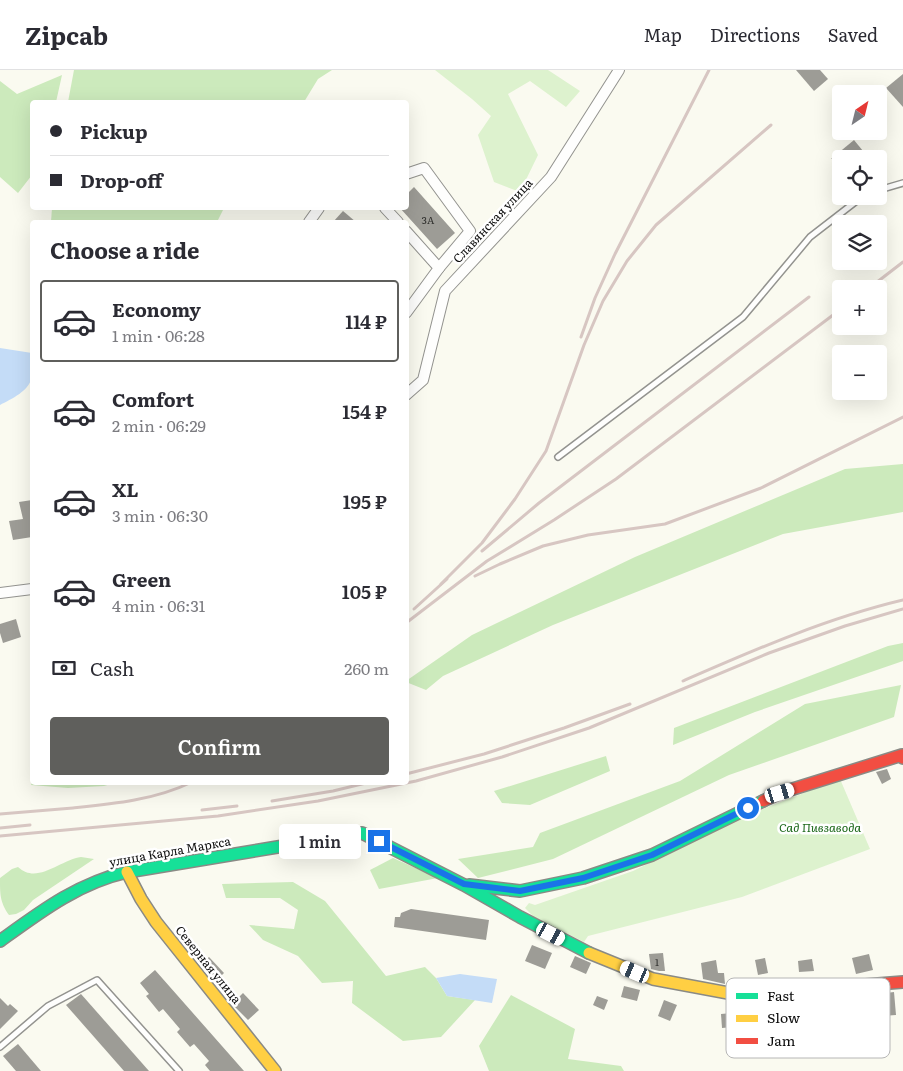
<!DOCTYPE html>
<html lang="en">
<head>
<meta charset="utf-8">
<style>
	body { margin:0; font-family:Literata,serif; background:#f2f2f3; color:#2b2b33; height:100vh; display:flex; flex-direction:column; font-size:19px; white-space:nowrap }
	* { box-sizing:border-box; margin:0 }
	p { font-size:16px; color:#7c7c81 }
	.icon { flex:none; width:28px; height:28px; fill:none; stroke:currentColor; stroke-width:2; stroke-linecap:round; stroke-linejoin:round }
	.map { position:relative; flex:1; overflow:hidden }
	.details { position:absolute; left:30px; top:150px; width:379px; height:565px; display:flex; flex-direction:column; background:#fff; border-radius:5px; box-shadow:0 5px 20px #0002 }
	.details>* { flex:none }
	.guide { position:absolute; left:30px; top:30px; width:379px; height:110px; border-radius:5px; box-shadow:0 5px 20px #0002; display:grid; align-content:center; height:110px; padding:0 20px; background:#fff }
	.needle { width:32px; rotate:35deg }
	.controls { position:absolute; left:832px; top:15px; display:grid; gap:10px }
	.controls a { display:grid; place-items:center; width:55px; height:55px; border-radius:5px; background:#fff; box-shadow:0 5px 20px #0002; font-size:25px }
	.end { position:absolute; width:22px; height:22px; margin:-11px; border:6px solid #1a73e8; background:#fff; box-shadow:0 0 0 2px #fff }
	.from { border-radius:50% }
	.bubble { position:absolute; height:35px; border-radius:5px; background:#fff; box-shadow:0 5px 20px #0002; font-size:16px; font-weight:600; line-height:35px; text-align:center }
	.car { position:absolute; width:15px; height:30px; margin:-15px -8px; border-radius:6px; box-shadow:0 0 4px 1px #0007; background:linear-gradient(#fff 24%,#345 0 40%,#fff 0 76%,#345 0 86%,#fff 0) }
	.guide b { display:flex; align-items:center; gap:18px; height:48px; font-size:19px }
	.guide b+b { border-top:1px solid #e1e1e2 }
	.guide i { width:12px; height:12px; background:#2b2b33 }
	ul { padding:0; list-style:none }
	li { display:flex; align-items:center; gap:15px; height:82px; margin:0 10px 8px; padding:0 10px; border:2px solid transparent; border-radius:5px }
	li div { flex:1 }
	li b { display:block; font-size:19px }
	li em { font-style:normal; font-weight:600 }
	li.current { border-color:#5f5f5c }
	li>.icon { width:45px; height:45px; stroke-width:1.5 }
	h2 { padding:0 20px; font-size:22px; line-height:60px }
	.pay { display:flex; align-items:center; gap:12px; height:55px; padding:0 20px; font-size:19px }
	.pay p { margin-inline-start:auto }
	.action { display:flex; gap:10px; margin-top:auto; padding:10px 20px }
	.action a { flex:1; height:58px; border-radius:5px; background:#5f5f5c; color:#fff; font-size:20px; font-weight:600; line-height:58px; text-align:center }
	header { display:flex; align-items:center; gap:30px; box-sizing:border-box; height:70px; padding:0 25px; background:#fff; border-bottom:1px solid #e1e1e2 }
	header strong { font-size:24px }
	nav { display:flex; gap:28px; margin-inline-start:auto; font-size:18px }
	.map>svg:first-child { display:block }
</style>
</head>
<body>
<header>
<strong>Zipcab</strong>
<nav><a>Map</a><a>Directions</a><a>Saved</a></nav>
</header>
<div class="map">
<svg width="903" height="1001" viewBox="0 0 903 1001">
	<rect width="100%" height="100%" fill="#fafaf0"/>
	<g fill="#ddf2ce">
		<path d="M435,0H548L580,21L566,37L530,11L508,24L538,85L520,122L494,112L478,65L491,46L472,29Z"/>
		<path d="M840,709L870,779L742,827L588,866L584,872L534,847L525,838L529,833L535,835L633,801L750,744Z"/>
	</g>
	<g fill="#cceabc">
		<path d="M74,0H332L318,9L304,32H68Z"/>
		<path d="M62,5L56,32H32V72L30,73L32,83V105L18,123L0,107V11L17,24Z"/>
		<path d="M52,138H224L217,152H51Z"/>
		<path d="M903,394V442L783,464L553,555L443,606L426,620L406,612V611L472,565L635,487L845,399Z"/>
		<path d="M903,573V591L755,642L673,675L674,658L888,576Z"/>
		<path d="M901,615L894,647L729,705L553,789L478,808L458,789L533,777L540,763L680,711L805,634Z"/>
		<path d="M606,686L610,701L530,735L502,733L494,721Z"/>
		<path d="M32,712L114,713L104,716L68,718L31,715Z"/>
		<path d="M81,787L94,789L33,830L24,840L16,844L9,845C0,832 0,825 0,808L12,799L18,797C37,815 60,790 81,787Z"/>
		<path d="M393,788L438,808L379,819L370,800Z"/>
		<path d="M293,812L325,831L386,906L425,897L436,908L447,926L475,930L441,967L403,971L352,933L353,911L322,913L298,886L263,870L249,855L294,859L298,840L280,828H226L222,814Z"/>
		<path d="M511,925L575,959L568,989L621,996L624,1001H489L479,976Z"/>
	</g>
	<g fill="#c4dcf7">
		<path d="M0,278L32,283V306C30,321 11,329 0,335Z"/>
		<path d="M460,904L497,909L492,933L447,926L436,908Z"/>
	</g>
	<g fill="#9d9c96">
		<path d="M796,0H820L828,9L814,21Z"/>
		<path d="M903,4V37L886,18Z"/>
		<path d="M854,70L863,81L854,89H831Z"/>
		<path d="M414,117L455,163L437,179L400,138H406V125Z"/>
		<path d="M343,141L356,152H333Z"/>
		<path d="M32,430V467L13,470L9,451L23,449L19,432Z"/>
		<path d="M16,549L21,567L3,573L0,563V554Z"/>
		<path d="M887,699L891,709L882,714L876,702Z"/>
		<path d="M411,839L489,850L486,870L394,857L395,847H400L401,843Z"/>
		<path d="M532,875L552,883L545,899L525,891Z"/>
		<path d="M663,883L665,901H659L651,899L649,884Z"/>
		<path d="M869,884L873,900L856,904L852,888Z"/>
		<path d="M575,886L591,893L586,904L570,897Z"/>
		<path d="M209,887L224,903L215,912L201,894Z"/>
		<path d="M765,888L768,903L758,905L755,890Z"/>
		<path d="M812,889L814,901L799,902L798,891Z"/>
		<path d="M716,890L718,903H724L725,914L703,909L701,893Z"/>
		<path d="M155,900L244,1001H210L205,995L209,991L194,974L190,977L177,962L180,959L163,939L159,942L146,926L149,924L140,913Z"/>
		<path d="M624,916L640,920L637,931L621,927Z"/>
		<path d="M894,922L896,945L882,946L879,924Z"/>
		<path d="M243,923L259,940L248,950L232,934Z"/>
		<path d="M81,924L149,1001H124L66,935Z"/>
		<path d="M597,926L608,930L604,940L593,935Z"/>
		<path d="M0,928L8,936L10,934L18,941L0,959Z"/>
		<path d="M664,930L677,935L670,951L658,946Z"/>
		<path d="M732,943L733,957L722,958L721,944Z"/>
		<path d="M18,974L41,1001H16L3,986Z"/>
	</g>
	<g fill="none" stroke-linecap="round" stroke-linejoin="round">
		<defs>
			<g id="lane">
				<path d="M879,120L903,113"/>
				<path d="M558,387L743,247L810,167L863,126"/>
				<path d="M0,977L48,936L97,910L179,1001"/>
			</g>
			<g id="street">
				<path d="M406,104L424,98L470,161L439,198"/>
				<path d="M385,138L398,152"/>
				<path d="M309,152L319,138"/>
				<path d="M406,161L439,198L406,243"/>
				<path d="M406,325L423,310L445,221L551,107L619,0"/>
				<path d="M0,523L32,519"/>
			</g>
			<g id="fast">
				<path d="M469,815L520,821L583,808L652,785L763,731"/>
				<path d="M0,871C40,842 78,813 127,802L362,763L464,815L520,847L589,883"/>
			</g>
			<g id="slow">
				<path d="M127,802L141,829L156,852L275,1001"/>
				<path d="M589,883L653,909L739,925L753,924"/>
			</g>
			<g id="jam">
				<path d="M763,731L780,723L902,685L903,688"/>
				<path d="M753,924L903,912"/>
			</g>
		</defs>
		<use href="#lane" stroke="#93938f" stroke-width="8"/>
		<use href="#street" stroke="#93938f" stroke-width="12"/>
		<use href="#fast" stroke="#8a8a85" stroke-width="14"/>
		<use href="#slow" stroke="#8a8a85" stroke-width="14"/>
		<use href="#jam" stroke="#8a8a85" stroke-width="14"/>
		<use href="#lane" stroke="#fefefd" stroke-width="5"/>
		<use href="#street" stroke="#fefefd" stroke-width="10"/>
		<use href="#fast" stroke="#16e098" stroke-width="11"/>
		<use href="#slow" stroke="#ffcf43" stroke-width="11"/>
		<use href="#jam" stroke="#f24e42" stroke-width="11"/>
		<g stroke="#d7c6c2" stroke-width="3">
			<path d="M868,219L903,192"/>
			<path d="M581,267L595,228L615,184L709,0"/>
			<path d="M482,481L539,433L809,227"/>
			<path d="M475,506L500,494L543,476L588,465L665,454L761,418L903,347"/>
			<path d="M441,514L482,473L515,429L546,381L584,275L603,231L627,191L656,155L771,55"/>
			<path d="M414,539L447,509"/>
			<path d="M406,553L487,491L554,450L616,409L841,239"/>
			<path d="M683,611C754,580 827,548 903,530"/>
			<path d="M406,704L484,684L564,658L630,634"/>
			<path d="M272,731L333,721L370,712"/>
			<path d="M202,740L237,736"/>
			<path d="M0,744C24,742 48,740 73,738C113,734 155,730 192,712"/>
			<path d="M0,758L30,755"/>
			<path d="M0,766L218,746L318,731L416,711L502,687L589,658L769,583L845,556L903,539"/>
		</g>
	</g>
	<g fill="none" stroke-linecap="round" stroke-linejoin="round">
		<path stroke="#1a73e8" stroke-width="6" d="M379,771L464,814L520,821L583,808L652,785L748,738"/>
	</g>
	<g text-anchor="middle" stroke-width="5" stroke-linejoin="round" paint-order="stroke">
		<g font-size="10" fill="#30302e">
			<text x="428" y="154">3А</text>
			<text x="657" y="896">1</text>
		</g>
		<g font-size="12" fill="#0c0c0c" stroke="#fff">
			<text transform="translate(493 151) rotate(-47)" y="4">Славянская улица</text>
			<text transform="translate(170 782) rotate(-10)" y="4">улица Карла Маркса</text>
			<text transform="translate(208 895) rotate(51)" y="4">Северная улица</text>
		</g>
		<g font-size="12" font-style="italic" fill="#1b6719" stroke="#fff">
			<text x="820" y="762">Сад Пивзавода</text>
		</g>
	</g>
	<rect x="726" y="908" width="164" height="80" rx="8" fill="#fff" stroke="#b6b6b6" stroke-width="1"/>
	<rect x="736" y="923" width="22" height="6" fill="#16e098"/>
	<rect x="736" y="945" width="22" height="7" fill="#ffcf43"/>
	<rect x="736" y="968" width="22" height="6" fill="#f24e42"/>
	<g font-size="14" fill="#0c0c0c">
		<text x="767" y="931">Fast</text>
		<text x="767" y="953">Slow</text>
		<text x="767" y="976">Jam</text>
	</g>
</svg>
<div class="controls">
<a><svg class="needle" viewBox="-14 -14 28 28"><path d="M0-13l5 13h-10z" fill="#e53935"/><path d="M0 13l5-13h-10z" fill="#7c7c81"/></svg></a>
<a><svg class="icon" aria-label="locate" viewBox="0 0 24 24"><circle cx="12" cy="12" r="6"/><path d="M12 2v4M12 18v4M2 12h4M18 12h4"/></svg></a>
<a><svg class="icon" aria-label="layers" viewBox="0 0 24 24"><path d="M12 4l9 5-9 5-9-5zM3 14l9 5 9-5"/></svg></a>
<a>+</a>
<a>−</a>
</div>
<i class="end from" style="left:748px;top:738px"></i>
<i class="end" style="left:379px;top:771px"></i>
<div class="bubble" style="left:279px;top:754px;width:82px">1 min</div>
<i class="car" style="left:780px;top:723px;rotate:73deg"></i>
<i class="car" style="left:551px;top:864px;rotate:118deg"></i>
<i class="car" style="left:635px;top:902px;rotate:293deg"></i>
<div class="guide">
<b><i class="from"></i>Pickup</b>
<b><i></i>Drop-off</b>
</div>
<section class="details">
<h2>Choose a ride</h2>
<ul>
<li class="current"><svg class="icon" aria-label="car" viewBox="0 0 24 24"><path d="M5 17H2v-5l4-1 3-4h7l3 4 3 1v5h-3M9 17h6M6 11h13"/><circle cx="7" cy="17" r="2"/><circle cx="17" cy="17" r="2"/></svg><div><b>Economy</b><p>1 min · 06:28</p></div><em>114 ₽</em></li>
<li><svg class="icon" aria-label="car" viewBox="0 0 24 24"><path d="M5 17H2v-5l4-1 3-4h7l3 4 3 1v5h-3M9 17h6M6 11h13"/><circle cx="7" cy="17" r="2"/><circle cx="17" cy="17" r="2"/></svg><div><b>Comfort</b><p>2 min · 06:29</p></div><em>154 ₽</em></li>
<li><svg class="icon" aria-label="car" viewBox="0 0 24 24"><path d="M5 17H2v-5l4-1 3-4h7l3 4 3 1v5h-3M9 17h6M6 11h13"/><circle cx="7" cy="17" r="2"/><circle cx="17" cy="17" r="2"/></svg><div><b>XL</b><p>3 min · 06:30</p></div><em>195 ₽</em></li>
<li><svg class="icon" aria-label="car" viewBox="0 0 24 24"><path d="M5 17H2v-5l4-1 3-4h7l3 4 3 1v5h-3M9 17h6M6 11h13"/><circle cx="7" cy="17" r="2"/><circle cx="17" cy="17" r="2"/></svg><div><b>Green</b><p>4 min · 06:31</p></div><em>105 ₽</em></li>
</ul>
<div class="pay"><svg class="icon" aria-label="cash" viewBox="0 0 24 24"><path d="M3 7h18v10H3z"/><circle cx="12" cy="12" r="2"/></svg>Cash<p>260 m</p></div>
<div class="action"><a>Confirm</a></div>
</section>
</div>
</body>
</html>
